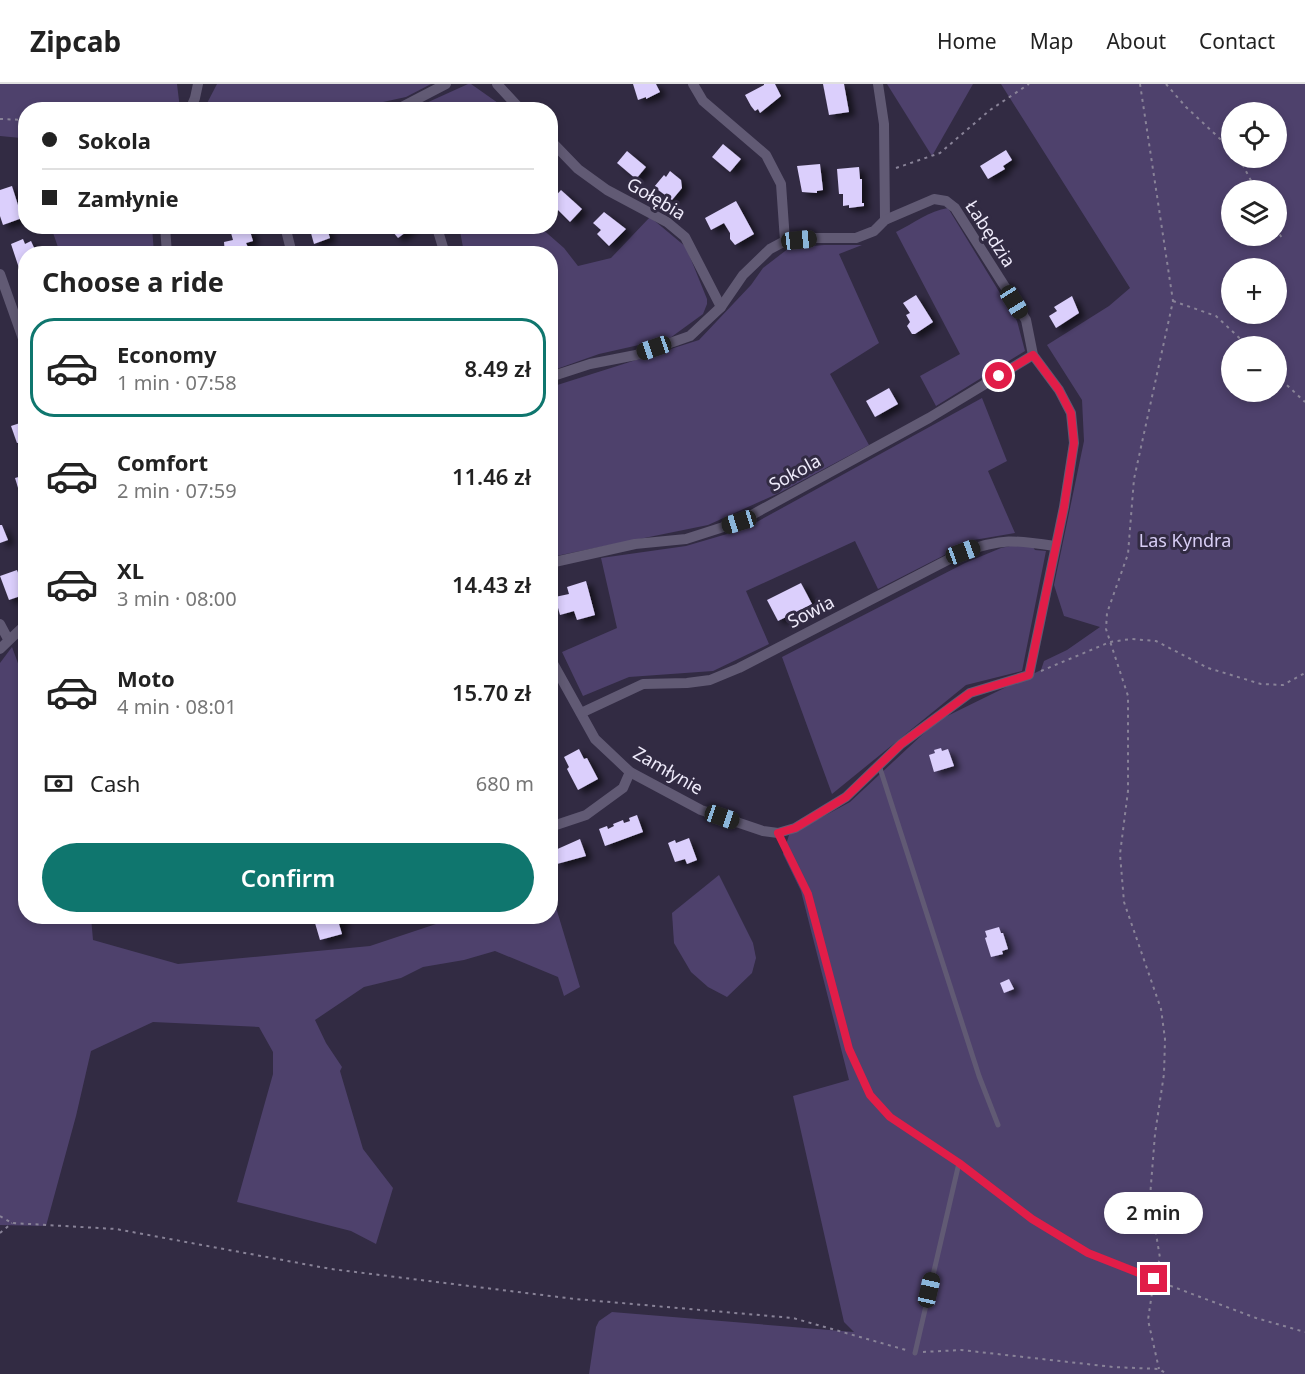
<!DOCTYPE html>
<html lang="en">
<head>
<meta charset="utf-8">
<style>
	body { margin:0; font-family:"Noto Sans",sans-serif; background:#f6f6f6; color:#222; height:100vh; display:flex; flex-direction:column; font-size:22px; white-space:nowrap }
	* { box-sizing:border-box; margin:0 }
	p { font-size:20px; color:#767676 }
	.icon { flex:none; width:33px; height:33px; fill:none; stroke:currentColor; stroke-width:2; stroke-linecap:round; stroke-linejoin:round }
	.map { position:relative; flex:1; overflow:hidden }
	.details { position:absolute; left:18px; top:162px; width:540px; height:678px; display:flex; flex-direction:column; background:#fff; border-radius:24px; box-shadow:0 3px 9px #0003 }
	.details>* { flex:none }
	.top-card { position:absolute; left:18px; top:18px; width:540px; height:132px; border-radius:24px; box-shadow:0 3px 9px #0003; display:grid; align-content:center; height:132px; padding:0 24px; background:#fff }
	.fabs { position:absolute; left:1221px; top:18px; display:grid; gap:12px }
	.fabs a { display:grid; place-items:center; width:66px; height:66px; border-radius:50%; background:#fff; box-shadow:0 3px 9px #0003; font-size:30px }
	.end { position:absolute; width:27px; height:27px; margin:-14px; border:8px solid #e11d48; background:#fff; box-shadow:0 0 0 3px #fff }
	.from { border-radius:50% }
	.bubble { position:absolute; height:42px; border-radius:21px; background:#fff; box-shadow:0 3px 9px #0003; font-size:20px; font-weight:600; line-height:42px; text-align:center }
	.car { position:absolute; width:18px; height:36px; margin:-18px -9px; border-radius:8px; box-shadow:0 0 4px 2px #0007; background:linear-gradient(#222 24%,#8ab4d8 0 40%,#222 0 76%,#8ab4d8 0 86%,#222 0) }
	.top-card b { display:flex; align-items:center; gap:21px; height:57px; font-size:22px }
	.top-card b+b { border-top:2px solid #e0e0e0 }
	.top-card i { width:15px; height:15px; background:#222 }
	ul { padding:0; list-style:none }
	li { display:flex; align-items:center; gap:18px; height:99px; margin:0 12px 9px; padding:0 12px; border:3px solid transparent; border-radius:24px }
	li div { flex:1 }
	li b { display:block; font-size:22px }
	li em { font-style:normal; font-weight:600 }
	li.on { border-color:#0f766e }
	li>.icon { width:54px; height:54px; stroke-width:1.5 }
	h2 { padding:0 24px; font-size:27px; line-height:72px }
	.pay { display:flex; align-items:center; gap:15px; height:66px; padding:0 24px; font-size:22px }
	.pay p { margin-inline-start:auto }
	.primary-button { display:flex; gap:12px; margin-top:auto; padding:12px 24px }
	.primary-button a { flex:1; height:69px; border-radius:36px; background:#0f766e; color:#fff; font-size:24px; font-weight:600; line-height:69px; text-align:center }
	header { display:flex; align-items:center; gap:36px; box-sizing:border-box; height:84px; padding:0 30px; background:#fff; border-bottom:2px solid #e0e0e0 }
	header strong { font-size:28px }
	nav { display:flex; gap:33px; margin-inline-start:auto; font-size:21px }
	.map>svg:first-child { display:block }
</style>
</head>
<body>
<header>
<strong>Zipcab</strong>
<nav><a>Home</a><a>Map</a><a>About</a><a>Contact</a></nav>
</header>
<div class="map">
<svg width="1305" height="1290" viewBox="0 0 1305 1290">
	<defs>
		<filter id="shadow"><feDropShadow dx="6" dy="4" stdDeviation="3" flood-color="#0009"/></filter>
	</defs>
	<rect width="100%" height="100%" fill="#322b43"/>
	<g fill="#4e416c" fill-rule="evenodd">
		<path d="M0,0H177L180,25L26,26L25,67L21,54L0,52Z"/>
		<path d="M217,0H431L406,13L351,25H204Z"/>
		<path d="M468,0H471L498,19L491,25H413Z"/>
		<path d="M887,0H973L932,72Z"/>
		<path d="M1001,0H1305V1290H589L596,1243L599,1237L612,1228L854,1248L844,1238L793,1012L849,996L801,807L783,770L789,751L850,718L937,637L1041,586L1044,577L1067,566L1100,543L1064,532L1054,501L1084,357L1082,316L1047,261L1109,222L1130,204ZM1232,28H1276V74H1232ZM1232,106H1276V152H1232ZM1232,184H1276V230H1232ZM1232,262H1276V308H1232Z"/>
		<path d="M948,124L1017,237L1025,267L936,322L920,292L960,270L896,148C914,139 929,127 948,124Z"/>
		<path d="M650,133L686,163L707,215V220L703,230L670,254L599,270L551,287L550,170L464,169L460,147L448,148L447,143H540L564,164L578,182L611,174Z"/>
		<path d="M51,143H152L154,169H60Z"/>
		<path d="M824,161H862L839,170L879,259L830,290L869,361L779,409L708,441L551,473V303L699,256L751,201L763,184L789,164Z"/>
		<path d="M982,314L1007,377L988,387L1015,449L974,456L878,505L855,457L746,507L769,560L713,587L629,593L583,612L562,568L617,544L601,474L686,462L744,445Z"/>
		<path d="M1029,458L1035,466L1046,467L1022,587L966,601L832,710L782,573L965,479L1001,464Z"/>
		<path d="M12,563L26,601V832L91,833L93,856L178,880L370,862L457,833L550,832L551,807L580,903L564,912L558,893L495,867L464,876L423,883L401,894L364,903L315,936L326,959L342,983L340,987L363,1065L393,1104L376,1160L351,1147L237,1118L273,990V968L259,943L153,938L91,967L76,1032L46,1142L0,1141V579Z"/>
		<path d="M719,791L753,859L756,874L752,889L727,913L708,903L691,888L674,859L672,829Z"/>
	</g>
	<g fill="#dbcffc" filter="url(#shadow)">
		<path d="M633,0H656L660,8L646,15V13L638,16Z"/>
		<path d="M764,0H775L781,12L760,29L758,25L755,27L751,22L745,11L764,1Z"/>
		<path d="M823,0H844L849,28L829,31Z"/>
		<path d="M723,60L741,75L730,88L712,73Z"/>
		<path d="M1006,66L1012,76L1003,82L1005,85L988,95L980,82Z"/>
		<path d="M627,67L646,83L636,95L617,79Z"/>
		<path d="M820,80L823,106L817,107V109L802,108L797,82Z"/>
		<path d="M859,83L860,95H862V119H864V122L849,124V121L843,122V110H839L837,85Z"/>
		<path d="M670,87L681,96L682,104L672,116L654,103L664,91L666,93Z"/>
		<path d="M12,102L22,134L3,141L0,132V106Z"/>
		<path d="M561,106L582,125L570,138L550,118Z"/>
		<path d="M736,117L754,150L735,161L730,155V149L724,139L711,146L705,134Z"/>
		<path d="M604,128L626,145L609,162L597,150L601,146L593,139Z"/>
		<path d="M309,142H326L330,154L314,160Z"/>
		<path d="M390,142H414L398,154L389,143Z"/>
		<path d="M249,144L253,157L246,159L251,170H225L224,158L233,156L231,149Z"/>
		<path d="M23,155L25,160L31,157L37,170H26V192L22,193L11,160Z"/>
		<path d="M916,211L933,238L915,250H912L907,242L910,238L906,231L910,229L903,219Z"/>
		<path d="M1072,212L1079,229L1056,244L1049,232L1057,227L1054,223Z"/>
		<path d="M889,304L898,320L875,333L866,317Z"/>
		<path d="M26,337V357L17,359L11,342Z"/>
		<path d="M26,391V405L19,407L15,394Z"/>
		<path d="M0,441H2L8,456L0,459Z"/>
		<path d="M17,486L20,494L26,492V510L9,516L0,492Z"/>
		<path d="M586,497L595,531L577,536L574,527L560,531L555,513L569,510L567,503Z"/>
		<path d="M801,499L812,520L778,537L767,516Z"/>
		<path d="M941,664L942,667L948,665L954,682L934,688L929,671L935,669L934,666Z"/>
		<path d="M579,665L584,675L587,674L598,695L578,706L567,685L569,683L564,673Z"/>
		<path d="M637,731L643,748L605,762L599,745L607,742L608,745L614,742L613,740L623,736L624,739L630,737L629,734Z"/>
		<path d="M689,754L697,776L687,780L685,775L675,778L668,759L675,756L676,759Z"/>
		<path d="M580,755L586,772L557,780L553,767Z"/>
		<path d="M325,832H342L344,839L339,840L342,850L320,856L315,839L326,836Z"/>
		<path d="M999,843L1001,849H1003L1008,865L1002,867L1003,870L991,873L985,854L987,853L985,847Z"/>
		<path d="M1009,895L1014,905L1004,909L1000,899Z"/>
	</g>
	<g fill="none" stroke-linecap="round" stroke-linejoin="round">
		<g stroke="#898398" stroke-width="2" stroke-dasharray="3 4.5" stroke-linecap="butt">
			<path d="M1140,0L1173,217L1134,395L1128,470L1107,529L1106,545L1128,612V707L1120,770L1124,818L1161,925L1165,955L1164,990L1155,1050L1150,1113L1160,1174L1156,1188"/>
			<path d="M1166,0L1186,23L1232,66"/>
			<path d="M0,35L26,36"/>
			<path d="M1239,74L1256,106"/>
			<path d="M896,84L940,69L990,26L1029,0"/>
			<path d="M1276,144L1283,156"/>
			<path d="M1173,217L1216,232L1248,262"/>
			<path d="M1276,291L1305,318"/>
			<path d="M1041,587L1110,558L1131,555L1156,557L1208,584L1261,600L1283,601L1305,589"/>
			<path d="M0,1132L12,1139L116,1145L331,1185L575,1215L793,1234L906,1266"/>
			<path d="M0,1149L12,1139"/>
			<path d="M1163,1199L1256,1234L1305,1248"/>
			<path d="M1153,1202L1148,1236L1159,1285"/>
			<path d="M923,1268L961,1266L1113,1283L1159,1285L1167,1290"/>
		</g>
		<g stroke="#615a74" stroke-width="5">
			<path d="M879,681L979,992L998,1041"/>
			<path d="M778,749L808,810L849,965L870,1011L890,1033L959,1079L1032,1135L1088,1169L1154,1195"/>
			<path d="M915,1269L959,1079"/>
		</g>
		<g stroke="#615a74" stroke-width="10">
			<path d="M497,0L521,26"/>
			<path d="M693,0L703,17L766,71L781,100L785,157"/>
			<path d="M878,0L884,40L885,136"/>
			<path d="M190,26L195,14L198,0"/>
			<path d="M396,26L446,0"/>
			<path d="M550,56L578,85L607,106L667,138L685,153L721,223"/>
			<path d="M165,142L167,170"/>
			<path d="M285,142L292,170"/>
			<path d="M438,147L445,170"/>
			<path d="M0,190L26,263"/>
			<path d="M550,293L590,280L636,271L690,252L721,223L743,191L770,165L785,157L812,154H856L874,147L885,136L934,115L946,117L955,124L1026,236L1033,271L1059,306L1071,329L1074,359L1064,423L1029,591L970,609L901,660L846,713L795,744L778,749L763,747L701,726L630,688L595,655L550,574"/>
			<path d="M550,479L635,460L686,455L739,438L929,334L1033,271"/>
			<path d="M0,540L8,555"/>
			<path d="M0,565L26,540"/>
			<path d="M581,629L643,600L687,599L710,596L739,584L963,468C1002,454 1015,456 1055,462"/>
			<path d="M550,743L586,731L623,704L630,688"/>
		</g>
	</g>
	<g fill="none" stroke-linecap="round" stroke-linejoin="round">
		<path stroke="#e11d48" stroke-width="8" d="M999,292L1033,271L1059,306L1071,329L1074,359L1064,423L1029,591L970,609L901,660L846,713L795,744L778,749L808,810L849,965L870,1011L890,1033L959,1079L1032,1135L1088,1169L1154,1195"/>
	</g>
	<g text-anchor="middle" stroke-width="6" stroke-linejoin="round" paint-order="stroke">
		<g font-size="18" fill="#eeeafa" stroke="#322b43">
			<text transform="translate(656 115) rotate(31)" y="6">Gołębia</text>
			<text transform="translate(990 150) rotate(57)" y="6">Łabędzia</text>
			<text transform="translate(795 389) rotate(-29)" y="6">Sokola</text>
			<text transform="translate(811 528) rotate(-27)" y="6">Sowia</text>
			<text transform="translate(668 687) rotate(30)" y="6">Zamłynie</text>
		</g>
		<g font-size="18" fill="#d8cef5" stroke="#322b43">
			<text x="1185" y="463">Las Kyndra</text>
		</g>
	</g>
</svg>
<div class="fabs">
<a><svg class="icon" aria-label="locate" viewBox="0 0 24 24"><circle cx="12" cy="12" r="6"/><path d="M12 2v4M12 18v4M2 12h4M18 12h4"/></svg></a>
<a><svg class="icon" aria-label="layers" viewBox="0 0 24 24"><path d="M12 4l9 5-9 5-9-5zM3 14l9 5 9-5"/></svg></a>
<a>+</a>
<a>−</a>
</div>
<i class="end from" style="left:999px;top:292px"></i>
<i class="end" style="left:1154px;top:1195px"></i>
<div class="bubble" style="left:1104px;top:1108px;width:99px">2 min</div>
<i class="car" style="left:799px;top:156px;rotate:84deg"></i>
<i class="car" style="left:1014px;top:218px;rotate:148deg"></i>
<i class="car" style="left:654px;top:264px;rotate:251deg"></i>
<i class="car" style="left:739px;top:438px;rotate:253deg"></i>
<i class="car" style="left:963px;top:468px;rotate:70deg"></i>
<i class="car" style="left:722px;top:733px;rotate:109deg"></i>
<i class="car" style="left:929px;top:1206px;rotate:13deg"></i>
<div class="top-card">
<b><i class="from"></i>Sokola</b>
<b><i></i>Zamłynie</b>
</div>
<section class="details">
<h2>Choose a ride</h2>
<ul>
<li class="on"><svg class="icon" aria-label="car" viewBox="0 0 24 24"><path d="M5 17H2v-5l4-1 3-4h7l3 4 3 1v5h-3M9 17h6M6 11h13"/><circle cx="7" cy="17" r="2"/><circle cx="17" cy="17" r="2"/></svg><div><b>Economy</b><p>1 min · 07:58</p></div><em>8.49 zł</em></li>
<li><svg class="icon" aria-label="car" viewBox="0 0 24 24"><path d="M5 17H2v-5l4-1 3-4h7l3 4 3 1v5h-3M9 17h6M6 11h13"/><circle cx="7" cy="17" r="2"/><circle cx="17" cy="17" r="2"/></svg><div><b>Comfort</b><p>2 min · 07:59</p></div><em>11.46 zł</em></li>
<li><svg class="icon" aria-label="car" viewBox="0 0 24 24"><path d="M5 17H2v-5l4-1 3-4h7l3 4 3 1v5h-3M9 17h6M6 11h13"/><circle cx="7" cy="17" r="2"/><circle cx="17" cy="17" r="2"/></svg><div><b>XL</b><p>3 min · 08:00</p></div><em>14.43 zł</em></li>
<li><svg class="icon" aria-label="car" viewBox="0 0 24 24"><path d="M5 17H2v-5l4-1 3-4h7l3 4 3 1v5h-3M9 17h6M6 11h13"/><circle cx="7" cy="17" r="2"/><circle cx="17" cy="17" r="2"/></svg><div><b>Moto</b><p>4 min · 08:01</p></div><em>15.70 zł</em></li>
</ul>
<div class="pay"><svg class="icon" aria-label="cash" viewBox="0 0 24 24"><path d="M3 7h18v10H3z"/><circle cx="12" cy="12" r="2"/></svg>Cash<p>680 m</p></div>
<div class="primary-button"><a>Confirm</a></div>
</section>
</div>
</body>
</html>
